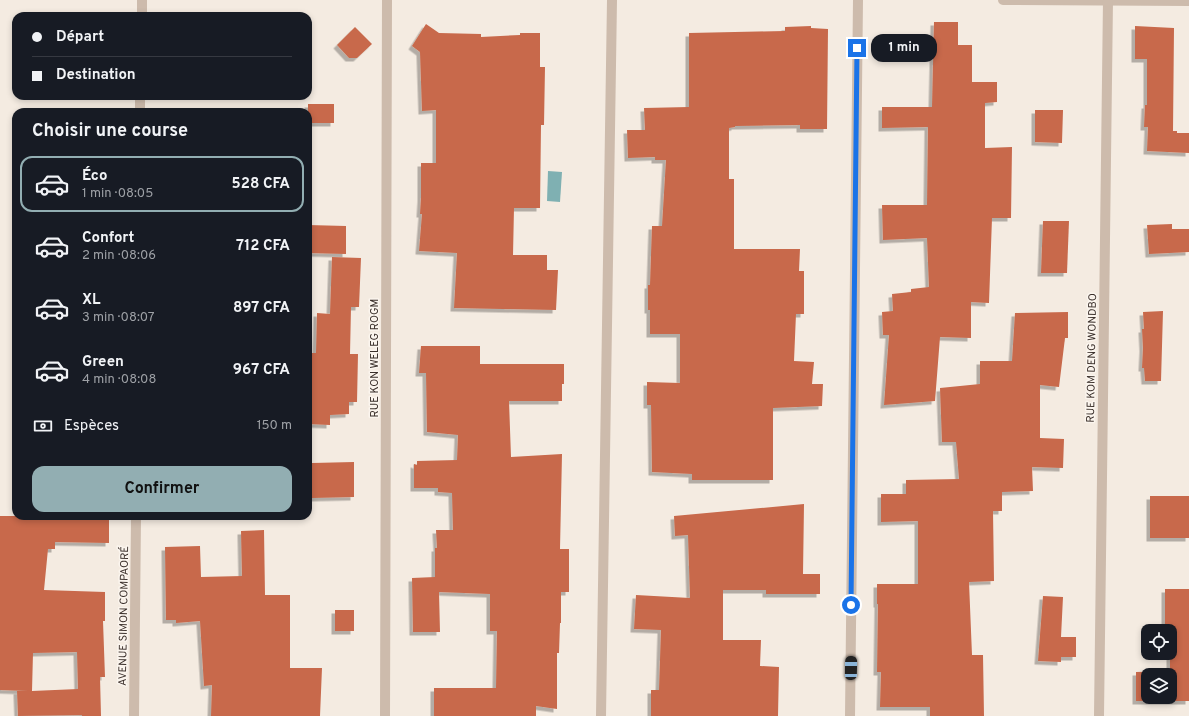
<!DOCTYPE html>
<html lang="fr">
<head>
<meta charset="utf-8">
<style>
	body { margin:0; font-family:Overpass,sans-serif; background:#20242c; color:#f1f3f6; height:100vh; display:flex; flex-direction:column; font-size:15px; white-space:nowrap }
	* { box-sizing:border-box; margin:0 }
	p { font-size:13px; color:#9ea1a6 }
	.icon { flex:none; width:22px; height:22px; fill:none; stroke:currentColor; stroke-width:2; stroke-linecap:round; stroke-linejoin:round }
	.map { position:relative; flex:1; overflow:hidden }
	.panel { position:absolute; left:12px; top:108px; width:300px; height:412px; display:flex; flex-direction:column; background:#171b24; border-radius:12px; box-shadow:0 2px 6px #0003 }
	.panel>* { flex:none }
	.top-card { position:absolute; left:12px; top:12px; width:300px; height:88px; border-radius:12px; box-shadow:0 2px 6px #0003; display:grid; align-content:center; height:88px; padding:0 20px; background:#171b24 }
	.controls { position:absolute; left:1141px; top:624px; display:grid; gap:8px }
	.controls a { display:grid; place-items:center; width:36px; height:36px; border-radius:8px; background:#171b24; box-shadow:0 2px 6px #0003; font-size:20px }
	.end { position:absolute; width:18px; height:18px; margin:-9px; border:5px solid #1a73e8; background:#fff; box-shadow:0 0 0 2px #fff }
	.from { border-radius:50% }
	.bubble { position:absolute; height:28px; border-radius:12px; background:#171b24; box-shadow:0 2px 6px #0003; font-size:13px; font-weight:700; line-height:28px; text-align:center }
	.car { position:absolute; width:12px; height:24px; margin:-12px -6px; border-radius:5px; box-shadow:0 0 3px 1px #0007; background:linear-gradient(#222 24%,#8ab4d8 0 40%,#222 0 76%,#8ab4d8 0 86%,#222 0) }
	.top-card b { display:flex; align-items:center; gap:14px; height:38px; font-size:15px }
	.top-card b+b { border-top:1px solid #363941 }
	.top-card i { width:10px; height:10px; background:#f1f3f6 }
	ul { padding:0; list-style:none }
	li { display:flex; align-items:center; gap:12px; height:56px; margin:0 8px 6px; padding:0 12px; border:2px solid transparent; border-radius:12px }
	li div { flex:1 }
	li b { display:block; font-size:15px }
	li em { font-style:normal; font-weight:700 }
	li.active { border-color:#92aeb2 }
	li>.icon { width:36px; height:36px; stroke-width:1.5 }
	h2 { padding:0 20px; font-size:18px; line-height:48px }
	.pay { display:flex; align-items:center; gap:10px; height:44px; padding:0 20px; font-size:15px }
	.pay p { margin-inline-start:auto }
	.button { display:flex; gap:8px; margin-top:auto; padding:8px 20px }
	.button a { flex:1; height:46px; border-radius:12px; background:#92aeb2; color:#111; font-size:16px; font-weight:700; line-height:46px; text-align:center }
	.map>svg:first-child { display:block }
</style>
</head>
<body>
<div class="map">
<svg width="1189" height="716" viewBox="0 0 1189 716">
	<defs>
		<filter id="shadow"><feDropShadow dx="-3.5" dy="3.5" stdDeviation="0" flood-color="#0004"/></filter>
	</defs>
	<rect width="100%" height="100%" fill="#f4ebe1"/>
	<path fill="#7fb0b2" d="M548,171L562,172L560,202L547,201Z"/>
	<g fill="#c8694b" fill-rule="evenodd" filter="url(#shadow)">
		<path d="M934,22H958V45H972V82H997V102L985,103V148L1012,147L1011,218H992L989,303L971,302V338L940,337L935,401L884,405L889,335H883L882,312L893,311L892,294L911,292V289L929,287L927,238L883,240L882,205H927L928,127L882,128V107H932Z"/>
		<path d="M426,24L439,33L481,34V37L520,35V33H540V67H545L544,125H541L540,208H514L513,255H547V270H558L556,310L454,308L457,253L419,251L422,214H420L421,198V163H436V110L422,111L420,52L412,46Z"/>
		<path d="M811,26V28L828,29L827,129H800V125L735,126V127L729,128V179H734V249H800L799,271H804V314H796L794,361L814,362L812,384H823L822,406L773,408V480H692V474L652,472L651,405H647V382L680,383V334H650V310H648V285H650L652,226H662L666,160H655V157L628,158L627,130H645L644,108L689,107V33L785,31V27Z"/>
		<path d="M1135,26L1174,28L1173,131H1177V133H1189V153L1147,151L1148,127H1144L1145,105H1147V59H1135Z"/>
		<path d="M355,27L372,44L357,58H349L337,45Z"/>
		<rect x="308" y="104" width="26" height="19"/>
		<path d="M1035,110H1063L1062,143L1035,142Z"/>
		<path d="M1043,221H1069L1067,273H1041Z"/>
		<path d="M1172,224V229H1189V252L1149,254L1147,225Z"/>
		<path d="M308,225L346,226V254L308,253Z"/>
		<path d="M332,257L361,258L359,307H351L350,354H358L357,402H349V414L330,415V425L308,424V353H316L317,313L330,314Z"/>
		<path d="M1163,311L1161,381H1145L1144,368H1142L1143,348L1142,329H1144L1143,312Z"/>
		<path d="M1068,312V338H1065L1059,387L1040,385V438L1064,439L1063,468L1032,467L1033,491L1002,492V511H993L994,581L969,582L972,655H983L984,716H930V707H880L881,672H877L878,604H877V584H918V521L881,522V494H906V480L959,479L956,442H942L940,388L980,384V361H1012L1015,313Z"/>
		<path d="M421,346H480V364H564V384H562V401H509L511,457L562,454L560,549H569V592H561V623H560L559,653H557V709L536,706V716H434V688H496L497,631H490V594L439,592L440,632H413L412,578L435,577V548H437L436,530H453L452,493L438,492V488H414V464L417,465V461L457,460L458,435L427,432L426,373H419Z"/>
		<path d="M354,462V497L312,498V463Z"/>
		<rect x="1150" y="496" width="39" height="42"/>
		<path d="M804,504L803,574H820V594H766V590H723V640H761L760,666L779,667L778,716H651V690H659L661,630L634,629L636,595L690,598L688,535L675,536L674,516Z"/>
		<path d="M0,516H109V543L55,542V549H48L44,590L105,592V621H103L105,677H100L101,716H82V715L18,716L17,691H28L0,690ZM77,652L78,689L32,691L33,653Z"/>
		<path d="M264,530L265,595H290V668H322L320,716H211L212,685L204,686L200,621L176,623V620H166L165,547L200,546L201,577L242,576L241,531Z"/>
		<path d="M1165,589H1189V701H1136V672L1170,671V631H1165ZM1148,675H1170V697H1148Z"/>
		<path d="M1043,596L1063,597L1061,637H1076V657H1061V662L1038,661Z"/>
		<rect x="335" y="610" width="19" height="21"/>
	</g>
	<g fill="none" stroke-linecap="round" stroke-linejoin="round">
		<g stroke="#cdbbac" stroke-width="10">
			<path d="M1003,0L1189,1"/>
			<path d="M385,716L387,0"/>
			<path d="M601,716L612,0"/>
			<path d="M850,716L858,0"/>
			<path d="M1099,716L1108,0"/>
		</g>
		<g stroke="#cdbbac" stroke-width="10">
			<path d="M142,16V0"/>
			<path d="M140,112V96"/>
			<path d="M134,716L136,516"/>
		</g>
	</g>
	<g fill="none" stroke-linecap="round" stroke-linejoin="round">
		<path stroke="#1a73e8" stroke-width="5" d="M851,605L857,48"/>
	</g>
	<g text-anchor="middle" stroke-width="3" stroke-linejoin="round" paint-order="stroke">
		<g font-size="11" fill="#3b302b" stroke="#fbf5ee">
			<text transform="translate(374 358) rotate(-90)" y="4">RUE KON WELEG ROGM</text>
			<text transform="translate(1091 358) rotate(-89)" y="4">RUE KOM DENG WONDBO</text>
			<text transform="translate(123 616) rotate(-89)" y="4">AVENUE SIMON COMPAORÉ</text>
		</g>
	</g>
</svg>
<div class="controls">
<a><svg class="icon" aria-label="locate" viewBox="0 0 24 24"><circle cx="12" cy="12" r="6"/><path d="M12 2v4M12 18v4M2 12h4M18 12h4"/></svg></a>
<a><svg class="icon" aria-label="layers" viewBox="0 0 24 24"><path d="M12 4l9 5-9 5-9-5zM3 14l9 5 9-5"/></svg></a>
</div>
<i class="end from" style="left:851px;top:605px"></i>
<i class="end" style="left:857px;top:48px"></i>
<div class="bubble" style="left:871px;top:34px;width:66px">1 min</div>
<i class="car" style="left:851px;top:668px;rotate:1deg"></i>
<div class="top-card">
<b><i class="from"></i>Départ</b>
<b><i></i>Destination</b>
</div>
<section class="panel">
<h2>Choisir une course</h2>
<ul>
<li class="active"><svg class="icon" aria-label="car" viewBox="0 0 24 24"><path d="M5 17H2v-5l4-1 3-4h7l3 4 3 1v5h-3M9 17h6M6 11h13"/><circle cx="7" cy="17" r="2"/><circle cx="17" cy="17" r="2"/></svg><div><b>Éco</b><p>1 min · 08:05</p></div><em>528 CFA</em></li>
<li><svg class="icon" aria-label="car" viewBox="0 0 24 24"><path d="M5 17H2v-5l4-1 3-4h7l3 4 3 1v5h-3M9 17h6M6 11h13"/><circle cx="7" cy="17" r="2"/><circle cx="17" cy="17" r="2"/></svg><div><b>Confort</b><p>2 min · 08:06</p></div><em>712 CFA</em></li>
<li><svg class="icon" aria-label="car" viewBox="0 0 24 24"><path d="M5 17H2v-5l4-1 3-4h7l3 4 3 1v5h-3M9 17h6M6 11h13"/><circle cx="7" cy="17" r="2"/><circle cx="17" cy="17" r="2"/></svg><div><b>XL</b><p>3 min · 08:07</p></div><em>897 CFA</em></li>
<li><svg class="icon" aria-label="car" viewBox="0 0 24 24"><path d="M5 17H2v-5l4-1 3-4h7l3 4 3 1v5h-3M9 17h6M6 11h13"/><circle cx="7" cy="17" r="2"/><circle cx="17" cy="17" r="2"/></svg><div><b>Green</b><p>4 min · 08:08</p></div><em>967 CFA</em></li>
</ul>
<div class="pay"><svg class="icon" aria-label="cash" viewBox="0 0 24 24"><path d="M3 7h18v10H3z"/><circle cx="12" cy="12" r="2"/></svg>Espèces<p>150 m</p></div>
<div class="button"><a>Confirmer</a></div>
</section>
</div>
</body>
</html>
